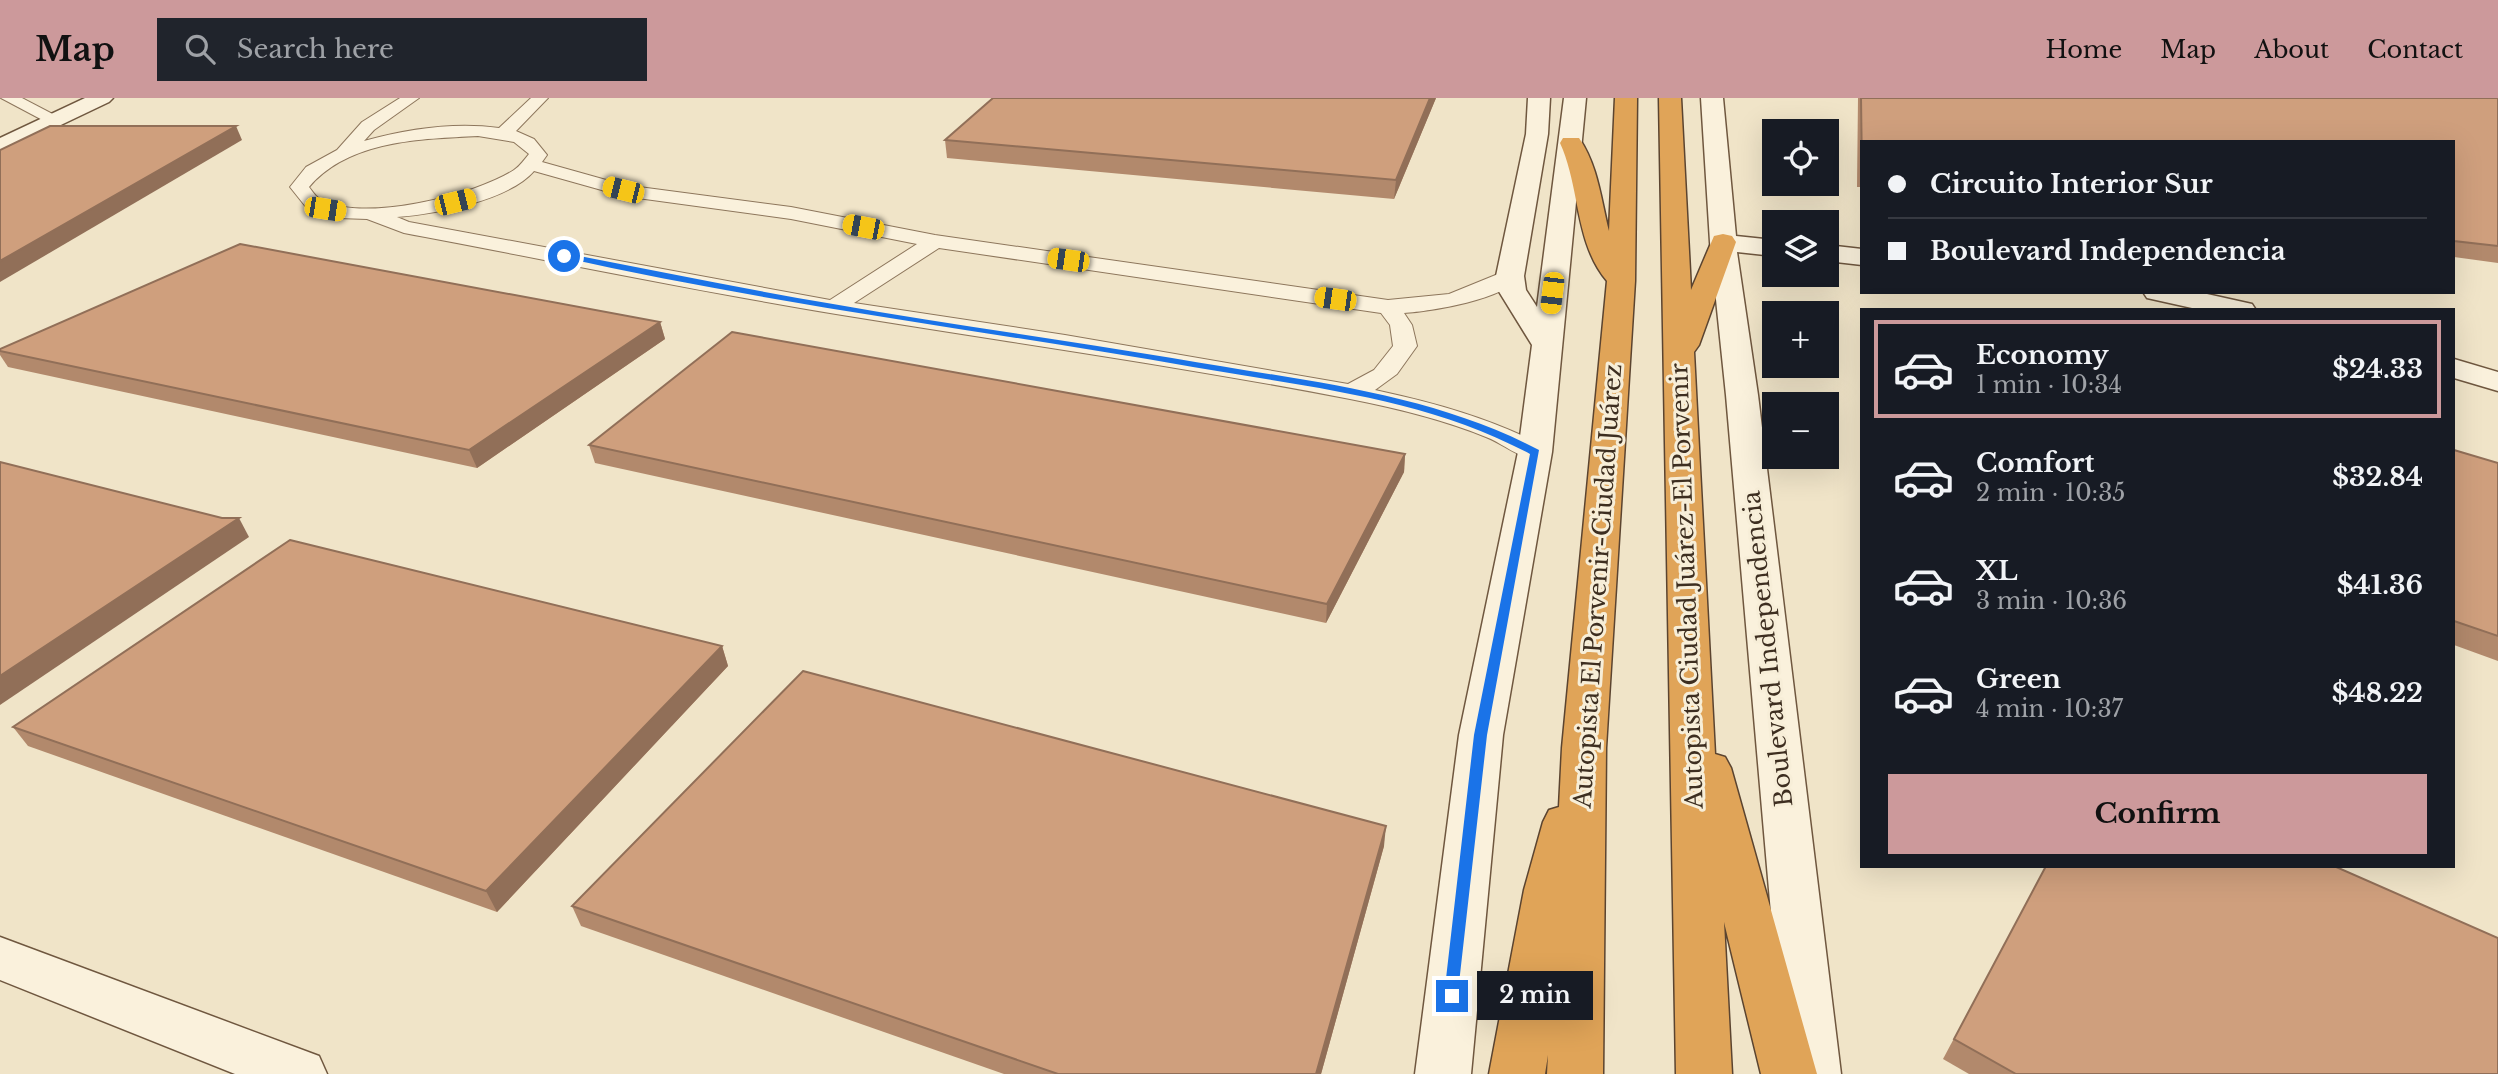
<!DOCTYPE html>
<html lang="en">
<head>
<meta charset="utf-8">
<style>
	body { margin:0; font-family:"Libre Baskerville",serif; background:#20242c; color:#f1f3f6; height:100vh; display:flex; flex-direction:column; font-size:26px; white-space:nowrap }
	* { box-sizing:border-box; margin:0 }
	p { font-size:23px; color:#9ea1a6 }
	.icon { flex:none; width:38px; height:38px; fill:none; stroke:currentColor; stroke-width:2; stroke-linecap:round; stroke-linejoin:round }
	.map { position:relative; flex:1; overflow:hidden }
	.drawer { position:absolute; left:1860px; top:210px; width:595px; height:560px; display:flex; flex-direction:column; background:#171b24; border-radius:0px; box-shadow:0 7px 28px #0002 }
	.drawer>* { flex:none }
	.banner { position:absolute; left:1860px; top:42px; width:595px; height:154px; border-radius:0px; box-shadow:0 7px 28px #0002; display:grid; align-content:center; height:154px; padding:0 28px; background:#171b24 }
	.buttons { position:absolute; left:1762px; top:21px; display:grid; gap:14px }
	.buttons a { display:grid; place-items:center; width:77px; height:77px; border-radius:0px; background:#171b24; box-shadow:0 7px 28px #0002; font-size:35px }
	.end { position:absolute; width:32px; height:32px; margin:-16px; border:9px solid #1a73e8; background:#fff; box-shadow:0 0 0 4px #fff }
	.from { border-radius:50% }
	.bubble { position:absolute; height:49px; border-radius:0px; background:#171b24; box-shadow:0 7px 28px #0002; font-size:23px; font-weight:700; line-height:49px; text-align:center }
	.car { position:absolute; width:21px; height:42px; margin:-21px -10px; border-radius:9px; box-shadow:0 0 5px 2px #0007; background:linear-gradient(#f5c518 24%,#345 0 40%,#f5c518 0 76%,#345 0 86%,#f5c518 0) }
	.banner b { display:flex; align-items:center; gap:24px; height:66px; font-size:26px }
	.banner b+b { border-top:2px solid #363941 }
	.banner i { width:18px; height:18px; background:#f1f3f6 }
	ul { padding:12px 0 0; list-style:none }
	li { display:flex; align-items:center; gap:21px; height:98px; margin:0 14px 10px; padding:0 14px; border:4px solid transparent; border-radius:0px }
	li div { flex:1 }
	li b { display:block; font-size:26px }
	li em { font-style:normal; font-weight:700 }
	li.current { border-color:#cc999b }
	li>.icon { width:63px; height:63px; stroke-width:1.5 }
	.action { display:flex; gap:14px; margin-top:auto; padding:14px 28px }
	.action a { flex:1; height:80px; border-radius:0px; background:#cc999b; color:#111; font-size:28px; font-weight:700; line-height:80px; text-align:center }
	header { display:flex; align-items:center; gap:42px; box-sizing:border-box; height:98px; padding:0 35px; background:#cc999b; color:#111 }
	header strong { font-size:33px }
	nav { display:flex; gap:38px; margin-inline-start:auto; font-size:24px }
	.search { width:490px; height:63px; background:#20242c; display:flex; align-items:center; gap:18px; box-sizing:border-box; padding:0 24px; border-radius:0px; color:#9ea1a6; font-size:26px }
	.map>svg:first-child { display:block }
</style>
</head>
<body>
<header>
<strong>Map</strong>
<div class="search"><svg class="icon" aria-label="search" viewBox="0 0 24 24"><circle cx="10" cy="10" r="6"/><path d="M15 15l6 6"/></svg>Search here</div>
<nav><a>Home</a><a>Map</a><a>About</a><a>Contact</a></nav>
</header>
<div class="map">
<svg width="2498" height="976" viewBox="0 0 2498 976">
	<rect width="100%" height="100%" fill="#f0e4c8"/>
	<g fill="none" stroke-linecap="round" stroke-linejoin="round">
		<defs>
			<g id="street">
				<path d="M1,0H22L64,22L62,26H50Z"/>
				<path d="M400,0H419L374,32L364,43C407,31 455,24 499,30L531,0H548L516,33L534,41L547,57L542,64L624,87L791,109L935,137L1388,202L1449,196L1503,174H1517L1521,178C1504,202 1432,213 1404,215L1412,227L1417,248L1397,276L1375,292C1435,305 1490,320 1544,348L1548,354L1544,360C1523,365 1505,346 1486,339C1442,321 1396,310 1350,301C1180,268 1007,244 836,216C691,192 548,162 404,135L367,121L339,120L306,109L290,89L306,69L337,52L362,24ZM478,38L514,44L529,56C524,62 520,68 514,72C476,97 360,126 320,101C316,99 312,93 309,89C349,42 421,41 478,38ZM534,73L623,98L791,121L917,146L830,202L409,124L397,119C435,116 508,103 534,73ZM939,150L1381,215L1390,227L1393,248L1374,272L1348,286L1065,237L854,205Z"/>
			</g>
			<g id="secondary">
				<path d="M85,0H113L109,4L0,56V40Z"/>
				<path d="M1528,0H1550L1548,36L1524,178L1526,192L1537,209L1564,0H1586L1552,354L1503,637L1471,976H1415L1459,637L1518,354L1532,247L1498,192L1496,178L1526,36Z"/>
				<path d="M1701,0H1723L1736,138L1774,142V158L1737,154L1758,297L1841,976H1785L1726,297L1710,144Z"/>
				<path d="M1827,147L1862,151V167L1827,163Z"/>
				<path d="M2143,194H2198L2252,206L2256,212H2201L2147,200Z"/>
				<path d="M2454,261L2498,274V293L2454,280Z"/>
				<path d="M0,839L319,958L327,976H235L0,882Z"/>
			</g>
			<g id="highway">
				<path d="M1615,0H1637L1635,183L1606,650L1603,976H1547L1548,957L1545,976H1489L1524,792L1543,724L1549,712L1559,709L1562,650L1607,183C1575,146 1580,88 1560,45L1563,40H1579C1598,68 1601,102 1609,133Z"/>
				<path d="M1659,0H1681L1691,192L1714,138L1723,136L1732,138L1736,144L1699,247L1694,254L1715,656L1725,659L1731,670L1817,976H1761L1724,824L1732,976H1676Z"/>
			</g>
		</defs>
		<use href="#street" stroke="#8d765c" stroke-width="2"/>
		<use href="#secondary" stroke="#6f573f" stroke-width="3"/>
		<use href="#highway" stroke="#5b4430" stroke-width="3"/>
		<use href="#street" fill="#faf1dc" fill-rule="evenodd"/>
		<use href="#secondary" fill="#faf1dc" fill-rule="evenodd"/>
		<use href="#highway" fill="#e0a458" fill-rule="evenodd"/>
	</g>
	<g fill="#b2896c">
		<path d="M1436,0L1394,101L947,60L945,42Z"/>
		<path d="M1858,0H2498V165L2454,159V44H1862V89H1857Z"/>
		<path d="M660,224L665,241L477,370L8,269L0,257V251Z"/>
		<path d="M589,347L1405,356L1404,374L1326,525L595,365Z"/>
		<path d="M2454,352L2498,365V563L2454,547Z"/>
		<path d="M722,548L728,568L497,814L28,648L13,629Z"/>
		<path d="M1384,748L1321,976H1004L581,828L572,808Z"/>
		<path d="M2046,768L2498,976H1969L1943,961Z"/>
	</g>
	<g fill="#916f58">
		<path d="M1430,0H1436L1394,101L1396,82Z"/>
		<path d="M236,28L242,42L0,184V163Z"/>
		<path d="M660,224L665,241L477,370L469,352Z"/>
		<path d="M1405,356L1404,374L1326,525L1327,506Z"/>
		<path d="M239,420L249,439L0,607V578Z"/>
		<path d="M722,548L728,568L497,814L486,793Z"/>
		<path d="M1386,728L1384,748L1321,976H1316Z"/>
	</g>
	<g fill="#cf9f7d" stroke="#916f58" stroke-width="2">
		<path d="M993,0H1430L1396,82L945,42Z"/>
		<path d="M1861,0H2498V148L2454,143V44H1862V74Z"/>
		<path d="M50,28H236L0,163V52Z"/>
		<path d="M240,146L660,224L469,352L0,253V251Z"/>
		<path d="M732,234L1405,356L1327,506L589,347Z"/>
		<path d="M2454,352L2498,365V538L2454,523Z"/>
		<path d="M0,364L222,420H239L0,578Z"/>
		<path d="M290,442L722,548L486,793L13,629Z"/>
		<path d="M803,573L1386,728L1316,976H1058L572,808Z"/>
		<path d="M2046,768H2334L2498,840V976H2016L1954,941Z"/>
	</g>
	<path fill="#1a73e8" d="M564,155C653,172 743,191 833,206C946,226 1059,241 1172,260C1295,282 1427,293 1539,352L1487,637L1457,903H1446L1444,898L1474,637L1530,356C1427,300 1307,289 1193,269C982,232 770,206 561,159Z"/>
	<g text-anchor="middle" stroke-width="6" stroke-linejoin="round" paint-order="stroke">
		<g font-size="24" fill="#3d2e20" stroke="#f7eed8">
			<text transform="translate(1598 488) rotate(-86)" y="8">Autopista El Porvenir-Ciudad Juárez</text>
			<text transform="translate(1687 488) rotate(-92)" y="8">Autopista Ciudad Juárez-El Porvenir</text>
			<text transform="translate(1768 551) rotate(-96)" y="8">Boulevard Independencia</text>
		</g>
	</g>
</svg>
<div class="buttons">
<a><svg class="icon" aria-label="locate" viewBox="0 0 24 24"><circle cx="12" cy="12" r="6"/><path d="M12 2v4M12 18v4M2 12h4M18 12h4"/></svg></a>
<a><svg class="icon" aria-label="layers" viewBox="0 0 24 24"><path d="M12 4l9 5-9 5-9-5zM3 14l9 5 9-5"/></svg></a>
<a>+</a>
<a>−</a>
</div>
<i class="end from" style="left:564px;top:158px"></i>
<i class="end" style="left:1452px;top:898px"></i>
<div class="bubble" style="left:1477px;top:873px;width:116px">2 min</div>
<i class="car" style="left:623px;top:92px;rotate:284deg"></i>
<i class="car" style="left:455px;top:104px;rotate:76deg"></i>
<i class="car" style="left:325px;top:111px;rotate:99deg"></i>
<i class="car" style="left:863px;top:129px;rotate:281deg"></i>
<i class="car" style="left:1068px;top:162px;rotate:278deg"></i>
<i class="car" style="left:1552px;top:195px;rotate:187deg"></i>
<i class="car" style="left:1335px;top:201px;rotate:278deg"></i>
<div class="banner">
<b><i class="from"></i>Circuito Interior Sur</b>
<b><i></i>Boulevard Independencia</b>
</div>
<section class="drawer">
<ul>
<li class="current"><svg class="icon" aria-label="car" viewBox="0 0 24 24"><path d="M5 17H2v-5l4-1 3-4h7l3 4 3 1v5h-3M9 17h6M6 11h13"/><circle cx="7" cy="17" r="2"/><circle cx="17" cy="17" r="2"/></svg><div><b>Economy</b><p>1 min · 10:34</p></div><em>$24.33</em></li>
<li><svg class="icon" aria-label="car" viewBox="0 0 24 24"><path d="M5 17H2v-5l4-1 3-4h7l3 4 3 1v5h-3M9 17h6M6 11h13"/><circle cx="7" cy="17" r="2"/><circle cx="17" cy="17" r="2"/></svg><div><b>Comfort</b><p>2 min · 10:35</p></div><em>$32.84</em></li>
<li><svg class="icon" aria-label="car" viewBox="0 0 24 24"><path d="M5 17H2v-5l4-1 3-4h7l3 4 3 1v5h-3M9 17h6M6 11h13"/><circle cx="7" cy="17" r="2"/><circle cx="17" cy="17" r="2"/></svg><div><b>XL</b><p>3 min · 10:36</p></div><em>$41.36</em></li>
<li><svg class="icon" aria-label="car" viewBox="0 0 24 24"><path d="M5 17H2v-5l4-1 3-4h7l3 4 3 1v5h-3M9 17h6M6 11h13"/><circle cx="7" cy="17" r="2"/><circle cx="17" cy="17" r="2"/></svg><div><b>Green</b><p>4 min · 10:37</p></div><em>$48.22</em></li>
</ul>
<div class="action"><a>Confirm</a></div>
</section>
</div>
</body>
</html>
